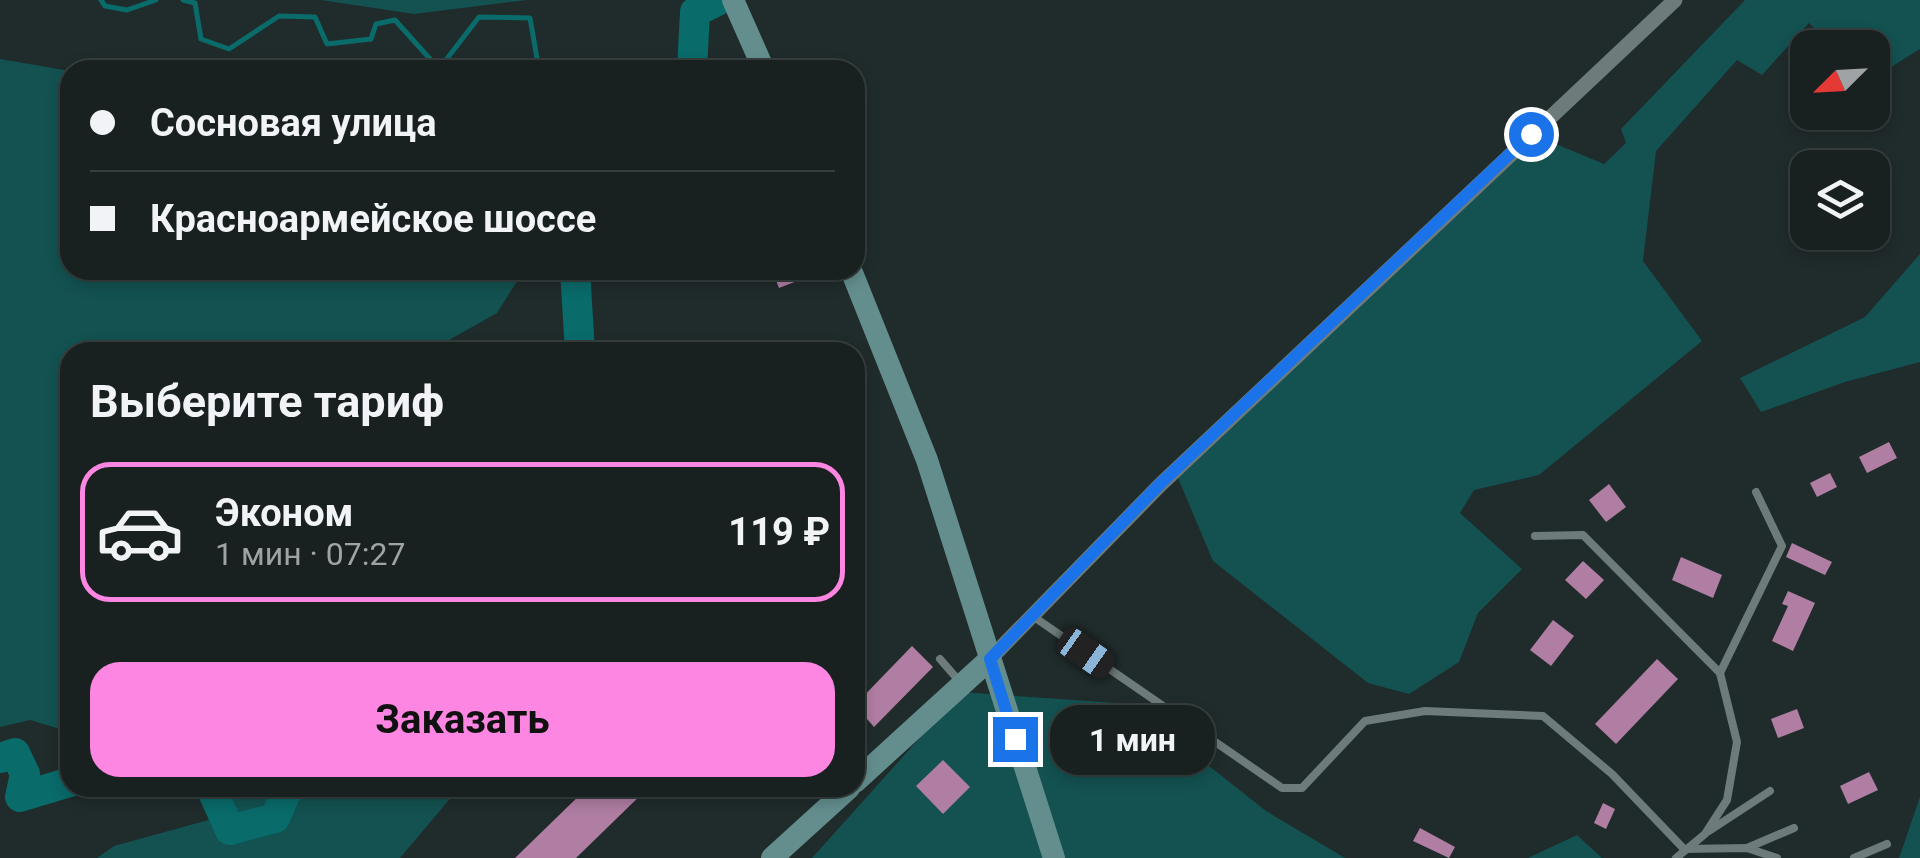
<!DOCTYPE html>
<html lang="ru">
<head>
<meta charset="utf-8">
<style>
	body { margin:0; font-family:Roboto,sans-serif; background:#212829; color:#f1f3f6; height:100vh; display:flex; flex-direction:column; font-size:38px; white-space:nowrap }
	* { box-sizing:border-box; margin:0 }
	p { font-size:32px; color:#9fa3a5 }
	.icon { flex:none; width:55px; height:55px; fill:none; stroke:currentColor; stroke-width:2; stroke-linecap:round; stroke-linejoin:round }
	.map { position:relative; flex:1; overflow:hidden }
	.drawer { position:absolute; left:60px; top:342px; width:805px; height:455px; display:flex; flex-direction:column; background:#182020; border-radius:30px; box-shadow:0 5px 15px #0003,0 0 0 2px #363e3e }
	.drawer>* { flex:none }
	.hud { position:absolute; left:60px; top:60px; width:805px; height:220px; border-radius:30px; box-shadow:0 5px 15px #0003,0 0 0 2px #363e3e; display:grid; align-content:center; height:220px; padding:0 30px; background:#182020 }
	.needle { width:65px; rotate:246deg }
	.buttons { position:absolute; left:1790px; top:30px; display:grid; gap:20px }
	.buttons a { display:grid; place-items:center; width:100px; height:100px; border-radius:20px; background:#182020; box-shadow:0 5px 15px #0003,0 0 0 2px #363e3e; font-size:50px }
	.end { position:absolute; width:45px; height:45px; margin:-22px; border:12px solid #1a73e8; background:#fff; box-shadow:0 0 0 5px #fff }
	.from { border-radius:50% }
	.bubble { position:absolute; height:70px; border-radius:30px; background:#182020; box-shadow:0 5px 15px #0003,0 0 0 2px #363e3e; font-size:32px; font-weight:700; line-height:70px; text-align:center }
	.car { position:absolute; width:30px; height:60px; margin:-30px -15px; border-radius:12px; box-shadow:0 0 8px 2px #0007; background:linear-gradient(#222 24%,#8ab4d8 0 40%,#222 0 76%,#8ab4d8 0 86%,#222 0) }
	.hud b { display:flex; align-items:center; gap:35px; height:95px; font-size:38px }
	.hud b+b { border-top:2px solid #363e3e }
	.hud i { width:25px; height:25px; background:#f1f3f6 }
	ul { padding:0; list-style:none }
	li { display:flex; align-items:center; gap:30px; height:140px; margin:0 20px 15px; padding:0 10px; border:5px solid #363e3e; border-radius:30px }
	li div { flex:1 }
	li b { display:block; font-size:38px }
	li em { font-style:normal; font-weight:700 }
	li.on { border-color:#fd86e2 }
	li>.icon { width:90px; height:90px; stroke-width:1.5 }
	h2 { padding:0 30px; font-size:45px; line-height:120px }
	.button { display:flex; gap:20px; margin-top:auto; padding:20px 30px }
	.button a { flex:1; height:115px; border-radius:30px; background:#fd86e2; color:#111; font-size:40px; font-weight:700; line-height:115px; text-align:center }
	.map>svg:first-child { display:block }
</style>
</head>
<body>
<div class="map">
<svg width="1920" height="858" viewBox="0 0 1920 858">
	<rect width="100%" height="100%" fill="#202b2b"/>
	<g fill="#135251">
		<path d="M321,0H527L414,14Z"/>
		<path d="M1745,0H1920V49L1891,67H1873L1872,48L1833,47L1809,23L1762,75L1737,60L1656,151L1643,261L1702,341L1539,475L1474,490L1460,513L1522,569L1478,613L1459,662L1409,694L1368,683L1213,561L1178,478L1539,137L1604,164L1626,143L1621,129Z"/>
		<path d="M0,59L70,71V270H432L444,276L446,270H524L497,313L449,340L442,352H70V732L30,720L0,727Z"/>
		<path d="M1920,254V362L1845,382L1761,412L1740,378L1865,317Z"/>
		<path d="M961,692L1131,704L1266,811L1345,858H812Z"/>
		<path d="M211,788H288L284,800L330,788H459L400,858H97L114,846L223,816Z"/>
		<path d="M1920,797V858H1899Z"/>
		<path d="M1577,835L1602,858H1527H1528Z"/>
	</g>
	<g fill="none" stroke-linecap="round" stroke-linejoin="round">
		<g stroke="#096b6a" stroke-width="5">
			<path d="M101,0L105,6L127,10L156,0"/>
			<path d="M183,0L195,3L201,39L229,49L279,16L315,17L327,44L371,39L376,24L395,20L439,69L479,17L530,18L539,70"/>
		</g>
		<g stroke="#096b6a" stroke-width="30">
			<path d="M692,70L695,12L719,0"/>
			<path d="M575,270L580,352"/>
			<path d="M0,758L15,753L25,774L20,797L70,782"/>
			<path d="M211,788L230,830L275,818L288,788"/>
		</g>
	</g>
	<g fill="#b07ea3">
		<path d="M772,270H823V271L779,288Z"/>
		<path d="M1889,442L1897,458L1867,473L1859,457Z"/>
		<path d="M1830,473L1837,487L1817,497L1810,483Z"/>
		<path d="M1609,484L1626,507L1606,522L1589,500Z"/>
		<path d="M1792,543L1832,562L1825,575L1786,557Z"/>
		<path d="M1681,557L1722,575L1713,598L1672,580Z"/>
		<path d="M1583,561L1604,580L1586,599L1565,580Z"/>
		<path d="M1788,591L1815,603L1793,651L1772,641L1788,606L1782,604Z"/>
		<path d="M1553,620L1574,636L1551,666L1530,650Z"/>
		<path d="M912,646L933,667L874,727L855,705Z"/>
		<path d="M1657,659L1678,679L1616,744L1595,724Z"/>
		<path d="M1797,709L1804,728L1778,738L1771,719Z"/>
		<path d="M943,760L970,787L943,814L916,786Z"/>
		<path d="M1869,772L1878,790L1848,804L1840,786Z"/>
		<path d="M587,788H648L576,858H515Z"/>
		<path d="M1603,803L1615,809L1606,829L1594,823Z"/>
		<path d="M1420,828L1455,847L1449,858L1413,841Z"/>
	</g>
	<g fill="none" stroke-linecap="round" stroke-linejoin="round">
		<g stroke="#6e7b7b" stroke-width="8">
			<path d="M1535,536L1583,535L1720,673L1737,742L1727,800L1705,834L1676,858"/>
			<path d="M1034,617L1282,788H1302L1365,721L1425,711L1543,716L1612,774L1684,849L1747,848L1777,858"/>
			<path d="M940,659L960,682"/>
			<path d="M1720,673L1782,546L1756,492"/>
			<path d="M1709,831L1770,791"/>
			<path d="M1747,848L1794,828"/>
			<path d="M1854,858L1887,844"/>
		</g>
		<path stroke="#6e7b7b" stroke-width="15" d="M990,659L1161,484L1675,0"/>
		<g stroke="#648e8e" stroke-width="22">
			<path d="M733,0L764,70"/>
			<path d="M851,270L927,460L1054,858"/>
			<path d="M855,782L990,659"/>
			<path d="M772,858L849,788"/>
		</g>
	</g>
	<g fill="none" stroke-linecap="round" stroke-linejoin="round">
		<path stroke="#1a73e8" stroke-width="12" d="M1015,739L990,659L1160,484L1531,134"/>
	</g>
</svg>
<div class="buttons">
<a><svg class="needle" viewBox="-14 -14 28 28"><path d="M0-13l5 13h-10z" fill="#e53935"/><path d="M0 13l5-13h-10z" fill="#9fa3a5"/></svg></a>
<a><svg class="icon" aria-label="layers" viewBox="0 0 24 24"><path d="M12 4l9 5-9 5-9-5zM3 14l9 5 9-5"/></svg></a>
</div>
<i class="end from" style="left:1531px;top:134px"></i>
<i class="end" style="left:1015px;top:739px"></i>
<div class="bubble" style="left:1050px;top:705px;width:165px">1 мин</div>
<i class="car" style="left:1086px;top:653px;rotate:125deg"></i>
<div class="hud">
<b><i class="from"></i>Сосновая улица</b>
<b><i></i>Красноармейское шоссе</b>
</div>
<section class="drawer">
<h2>Выберите тариф</h2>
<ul>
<li class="on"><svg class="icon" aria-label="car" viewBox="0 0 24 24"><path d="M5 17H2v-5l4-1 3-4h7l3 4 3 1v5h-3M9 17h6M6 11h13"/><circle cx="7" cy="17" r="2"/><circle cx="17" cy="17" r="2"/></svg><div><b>Эконом</b><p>1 мин · 07:27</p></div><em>119 ₽</em></li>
</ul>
<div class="button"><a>Заказать</a></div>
</section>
</div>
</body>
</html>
